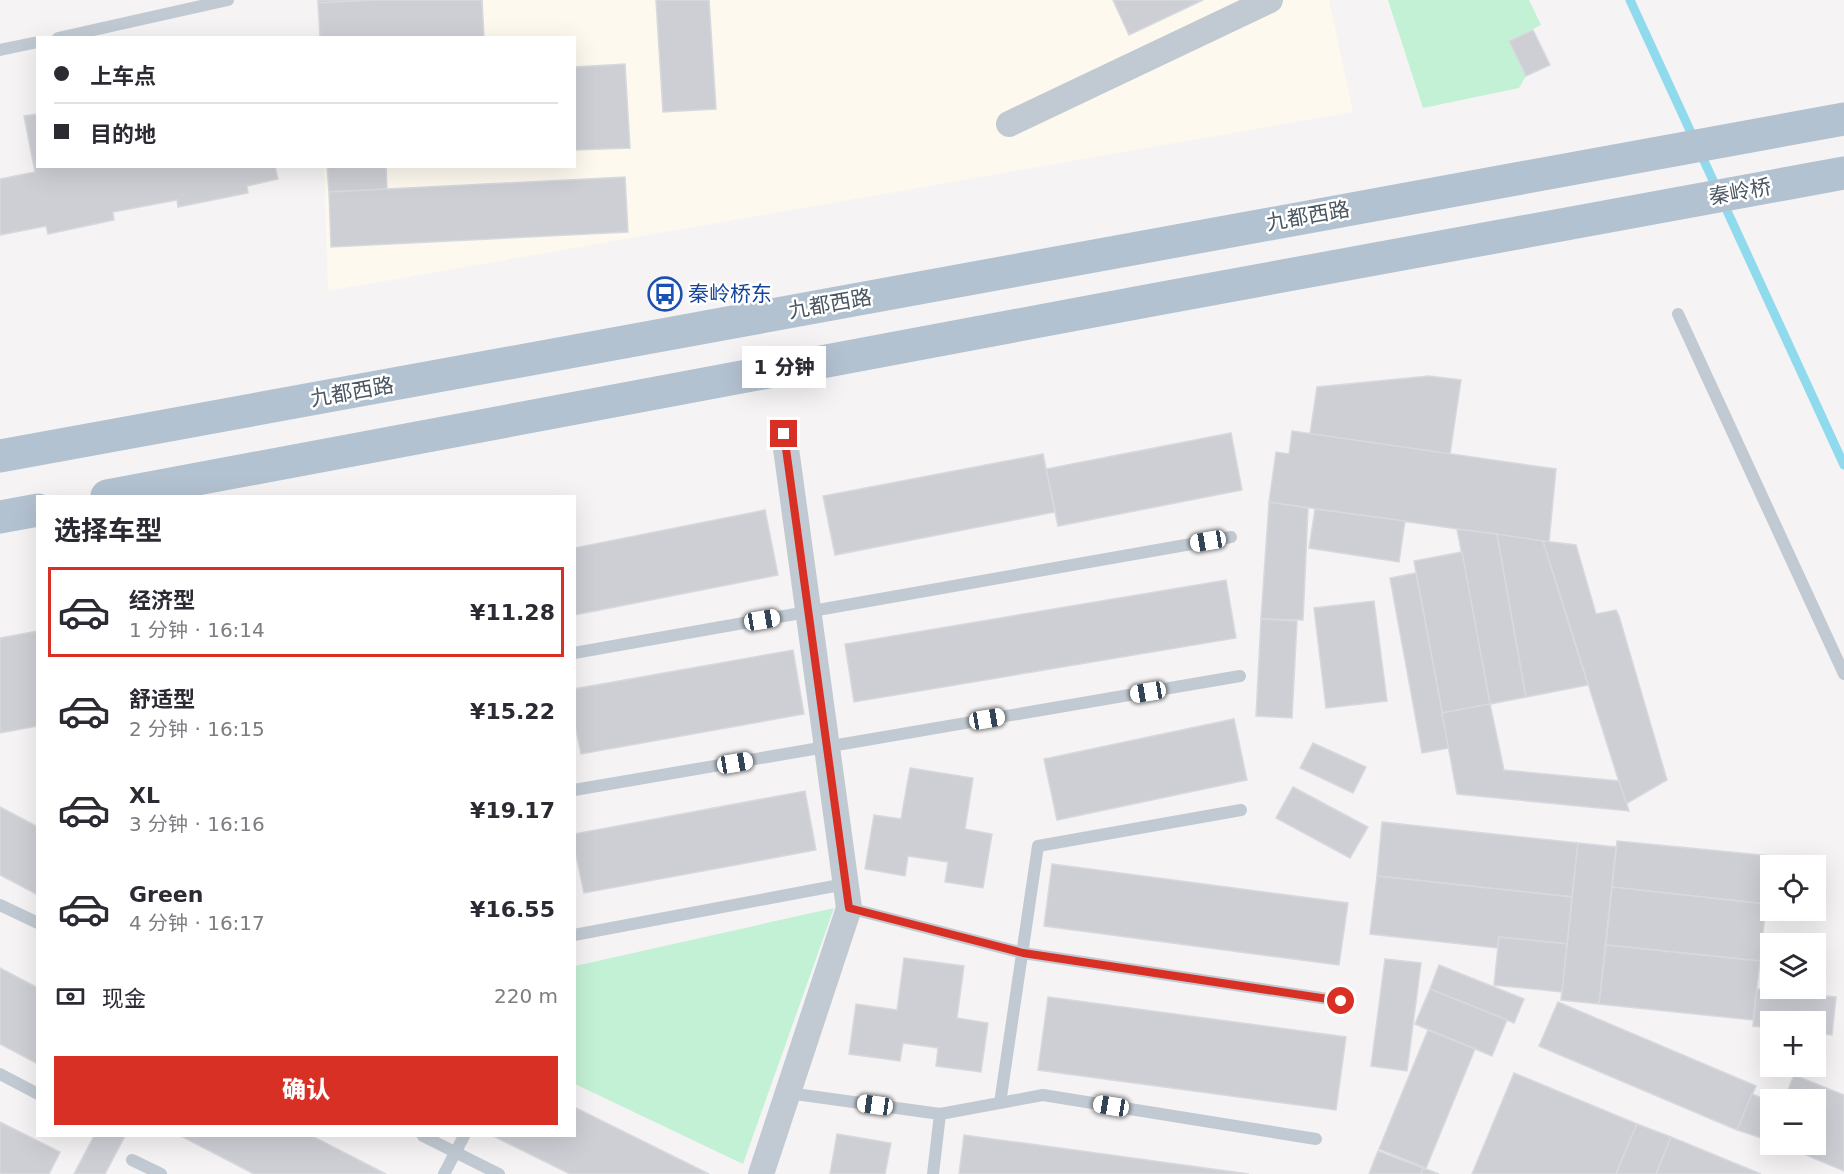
<!DOCTYPE html>
<html lang="zh">
<head>
<meta charset="utf-8">
<style>
	body { margin:0; font-family:"DejaVu Sans","Noto Sans SC",sans-serif; background:#f7f7f7; color:#2b2b33; height:100vh; display:flex; flex-direction:column; font-size:22px; white-space:nowrap }
	* { box-sizing:border-box; margin:0 }
	p { font-size:20px; color:#7c7c81 }
	.icon { flex:none; width:33px; height:33px; fill:none; stroke:currentColor; stroke-width:2; stroke-linecap:round; stroke-linejoin:round }
	.map { position:relative; flex:1; overflow:hidden }
	.sheet { position:absolute; left:36px; top:495px; width:540px; height:642px; display:flex; flex-direction:column; background:#fff; border-radius:0px; box-shadow:0 6px 24px #0002 }
	.sheet>* { flex:none }
	.guide { position:absolute; left:36px; top:36px; width:540px; height:132px; border-radius:0px; box-shadow:0 6px 24px #0002; display:grid; align-content:center; height:132px; padding:0 18px; background:#fff }
	.tools { position:absolute; left:1760px; top:855px; display:grid; gap:12px }
	.tools a { display:grid; place-items:center; width:66px; height:66px; border-radius:0px; background:#fff; box-shadow:0 6px 24px #0002; font-size:30px }
	.end { position:absolute; width:27px; height:27px; margin:-14px; border:8px solid #d93025; background:#fff; box-shadow:0 0 0 3px #fff }
	.from { border-radius:50% }
	.bubble { position:absolute; height:42px; border-radius:0px; background:#fff; box-shadow:0 6px 24px #0002; font-size:20px; font-weight:800; line-height:42px; text-align:center }
	.car { position:absolute; width:18px; height:36px; margin:-18px -9px; border-radius:8px; box-shadow:0 0 4px 2px #0007; background:linear-gradient(#fff 24%,#345 0 40%,#fff 0 76%,#345 0 86%,#fff 0) }
	.guide b { display:flex; align-items:center; gap:21px; height:57px; font-size:22px }
	.guide b+b { border-top:2px solid #e1e1e2 }
	.guide i { width:15px; height:15px; background:#2b2b33 }
	ul { padding:0; list-style:none }
	li { display:flex; align-items:center; gap:18px; height:90px; margin:0 12px 9px; padding:0 6px; border:3px solid transparent; border-radius:0px }
	li div { flex:1 }
	li b { display:block; font-size:22px }
	li em { font-style:normal; font-weight:800 }
	li.on { border-color:#d93025 }
	li>.icon { width:54px; height:54px; stroke-width:1.5 }
	h2 { padding:0 18px; font-size:27px; line-height:72px }
	.pay { display:flex; align-items:center; gap:15px; height:66px; padding:0 18px; font-size:22px }
	.pay p { margin-inline-start:auto }
	.action { display:flex; gap:12px; margin-top:auto; padding:12px 18px }
	.action a { flex:1; height:69px; border-radius:0px; background:#d93025; color:#fff; font-size:24px; font-weight:800; line-height:69px; text-align:center }
	.map>svg:first-child { display:block }
</style>
</head>
<body>
<div class="map">
<svg width="1844" height="1174" viewBox="0 0 1844 1174">
	<rect width="100%" height="100%" fill="#f5f3f3"/>
	<path fill="#fdf9ef" d="M318,0H1329L1353,112L328,291L324,167L574,166V38L319,37Z"/>
	<g fill="#c3f1d5">
		<path d="M1388,0H1529L1541,25L1510,41L1526,76L1519,88L1423,108Z"/>
		<path d="M834,908L743,1164L575,1084V966Z"/>
	</g>
	<g fill="none" stroke-linecap="round" stroke-linejoin="round">
		<path stroke="#90daee" stroke-width="9" d="M1630,0L1844,465"/>
	</g>
	<g fill="#cdcfd5" stroke="#d7d9de" stroke-width="1.5">
		<path d="M318,0H374L318,3Z"/>
		<path d="M374,0H482L484,38H320L318,3Z"/>
		<path d="M656,0H709L716,109L663,112Z"/>
		<path d="M1113,0H1203L1129,35Z"/>
		<path d="M1533,30L1550,65L1526,76L1509,41Z"/>
		<path d="M625,64L630,148L574,150V67Z"/>
		<path d="M38,114V166H275L278,179L247,186L248,193L178,207L177,200L113,212L114,220L48,234L46,226L0,235V179L35,172L24,116Z"/>
		<path d="M327,166H386L387,189L329,192Z"/>
		<path d="M625,177L628,232L331,247L329,192Z"/>
		<path d="M1429,376L1461,380L1450,454L1310,434L1317,387Z"/>
		<path d="M1292,431L1556,469L1549,542L1269,502L1276,452L1289,454Z"/>
		<path d="M1231,433L1242,490L1058,526L1046,469Z"/>
		<path d="M1043,454L1055,512L835,555L823,496Z"/>
		<path d="M1269,502L1308,508L1303,620L1261,619Z"/>
		<path d="M1315,509L1405,521L1399,562L1309,548Z"/>
		<path d="M765,510L778,575L574,615V548Z"/>
		<path d="M1457,529L1497,534L1526,697L1490,704Z"/>
		<path d="M1497,534L1543,541L1588,685L1526,697Z"/>
		<path d="M1543,541L1576,545L1596,614L1616,610L1619,616L1667,780L1626,804Z"/>
		<path d="M1462,552L1490,704L1442,713L1414,561Z"/>
		<path d="M1416,573L1449,748L1422,753L1390,578Z"/>
		<path d="M1226,580L1236,638L854,702L845,644Z"/>
		<path d="M1374,601L1387,701L1326,708L1314,608Z"/>
		<path d="M1261,619L1297,621L1292,718L1256,716Z"/>
		<path d="M38,631V726L0,733V638Z"/>
		<path d="M793,650L804,714L581,754L574,720V689Z"/>
		<path d="M1490,704L1504,770L1619,781L1629,811L1457,794L1442,713Z"/>
		<path d="M1234,719L1247,780L1057,820L1044,759Z"/>
		<path d="M1313,743L1366,767L1353,793L1300,768Z"/>
		<path d="M910,768L973,778L965,829L992,834L983,888L945,882L948,862L908,856L905,876L865,869L874,815L901,819Z"/>
		<path d="M1293,787L1368,827L1350,858L1276,818Z"/>
		<path d="M805,791L816,850L584,893L574,846V834Z"/>
		<path d="M0,807L38,827V895L0,875Z"/>
		<path d="M1382,822L1578,843L1572,897L1377,876Z"/>
		<path d="M1617,841L1771,856L1766,904L1612,887Z"/>
		<path d="M1578,843L1616,847L1599,1004L1561,1000Z"/>
		<path d="M1052,864L1348,903L1339,965L1044,926Z"/>
		<path d="M1377,876L1572,897L1567,944L1499,937L1498,948L1370,934Z"/>
		<path d="M1612,887L1766,904L1760,961L1606,945Z"/>
		<path d="M1499,937L1567,944L1562,992L1494,985Z"/>
		<path d="M1606,945L1760,961L1753,1020L1599,1004Z"/>
		<path d="M904,958L964,966L957,1018L988,1023L981,1072L936,1066L938,1048L903,1043L900,1061L849,1054L856,1004L897,1010Z"/>
		<path d="M1385,959L1421,963L1407,1071L1371,1066Z"/>
		<path d="M1439,965L1524,999L1514,1023L1430,989Z"/>
		<path d="M0,968L38,988V1064L0,1044Z"/>
		<path d="M1430,989L1507,1020L1492,1056L1415,1024Z"/>
		<path d="M1757,989L1836,997L1832,1035L1815,1033V1022H1770V1028L1753,1026Z"/>
		<path d="M1048,997L1346,1037L1336,1110L1038,1070Z"/>
		<path d="M1558,1002L1756,1086L1737,1130L1539,1046Z"/>
		<path d="M1428,1030L1475,1049L1426,1168L1379,1149Z"/>
		<path d="M1514,1073L1637,1124L1616,1174H1472Z"/>
		<path d="M1794,1075L1844,1095V1171L1780,1144H1815V1100H1784Z"/>
		<path d="M1752,1094L1770,1101V1134L1768,1140L1737,1130Z"/>
		<path d="M574,1107L709,1174H570L493,1136H574Z"/>
		<path d="M0,1122L60,1152L49,1174H0Z"/>
		<path d="M1637,1124L1671,1137L1656,1174H1616Z"/>
		<path d="M837,1134L891,1143L885,1174H830Z"/>
		<path d="M964,1135L1249,1174H959Z"/>
		<path d="M94,1136H125L105,1174H74Z"/>
		<path d="M181,1136H312L386,1174H254Z"/>
		<path d="M1671,1137L1761,1174H1656Z"/>
		<path d="M1378,1151L1423,1168L1421,1174H1369Z"/>
		<path d="M1423,1168L1439,1174H1421Z"/>
	</g>
	<g fill="none" stroke-linecap="round" stroke-linejoin="round">
		<g stroke="#c1cad2" stroke-width="12">
			<path d="M58,38L228,0"/>
			<path d="M0,50L38,42"/>
			<path d="M1678,314L1844,674"/>
			<path d="M574,653L1231,537"/>
			<path d="M574,790L1240,676"/>
			<path d="M0,905L38,923"/>
			<path d="M849,908L1023,953L1341,1001"/>
			<path d="M574,935L845,884"/>
			<path d="M0,1074L38,1094"/>
			<path d="M788,1093L940,1114L1043,1095L1316,1139"/>
			<path d="M1000,1103L1038,846L1241,810"/>
			<path d="M423,1136L499,1174"/>
			<path d="M132,1160L161,1174"/>
			<path d="M444,1174L464,1136"/>
			<path d="M933,1174L940,1114"/>
		</g>
		<g stroke="#c1cad2" stroke-width="26">
			<path d="M1009,124L1270,0"/>
			<path d="M761,1174L849,908L784,434"/>
		</g>
		<g stroke="#b3c2d1" stroke-width="33">
			<path d="M0,456L1844,119"/>
			<path d="M107,496L1152,300L1844,173"/>
			<path d="M0,517L38,510"/>
		</g>
	</g>
	<g fill="none" stroke-linecap="round" stroke-linejoin="round">
		<path stroke="#d93025" stroke-width="8" d="M784,434L849,908L1023,953L1341,1001"/>
	</g>
	<defs>
		<symbol id="bus-ring" viewBox="-11 -11 22 22"><circle r="9.5" fill="#fff" stroke="#1a4fb4" stroke-width="1.5"/><path d="M-5-6H5V4H4V6H2V4H-2V6H-4V4H-5ZM-3.5-4V0h7V-4ZM-3.5 1.2v1.5H-2V1.2ZM2 1.2v1.5H3.5V1.2Z" fill="#1a4fb4"/></symbol>
	</defs>
	<g fill-rule="evenodd">
		<use href="#bus-ring" x="646" y="275" width="38" height="38"/>
	</g>
	<g text-anchor="middle" stroke-width="5" stroke-linejoin="round" paint-order="stroke">
		<g font-size="21" fill="#4a5661" stroke="#fff">
			<text transform="translate(1740 192) rotate(-10)" y="7">秦岭桥</text>
			<text transform="translate(1308 216) rotate(-10)" y="7">九都西路</text>
			<text transform="translate(830 304) rotate(-10)" y="7">九都西路</text>
			<text transform="translate(352 392) rotate(-10)" y="7">九都西路</text>
		</g>
		<g font-size="21" fill="#164399" stroke="#fff" text-anchor="start">
			<text x="688" y="301">秦岭桥东</text>
		</g>
	</g>
</svg>
<div class="tools">
<a><svg class="icon" aria-label="locate" viewBox="0 0 24 24"><circle cx="12" cy="12" r="6"/><path d="M12 2v4M12 18v4M2 12h4M18 12h4"/></svg></a>
<a><svg class="icon" aria-label="layers" viewBox="0 0 24 24"><path d="M12 4l9 5-9 5-9-5zM3 14l9 5 9-5"/></svg></a>
<a>+</a>
<a>−</a>
</div>
<i class="end from" style="left:1341px;top:1001px"></i>
<i class="end" style="left:784px;top:434px"></i>
<div class="bubble" style="left:742px;top:346px;width:84px">1 分钟</div>
<i class="car" style="left:1208px;top:541px;rotate:260deg"></i>
<i class="car" style="left:762px;top:620px;rotate:80deg"></i>
<i class="car" style="left:1148px;top:692px;rotate:260deg"></i>
<i class="car" style="left:987px;top:719px;rotate:80deg"></i>
<i class="car" style="left:735px;top:763px;rotate:80deg"></i>
<i class="car" style="left:875px;top:1105px;rotate:278deg"></i>
<i class="car" style="left:1111px;top:1106px;rotate:279deg"></i>
<div class="guide">
<b><i class="from"></i>上车点</b>
<b><i></i>目的地</b>
</div>
<section class="sheet">
<h2>选择车型</h2>
<ul>
<li class="on"><svg class="icon" aria-label="car" viewBox="0 0 24 24"><path d="M5 17H2v-5l4-1 3-4h7l3 4 3 1v5h-3M9 17h6M6 11h13"/><circle cx="7" cy="17" r="2"/><circle cx="17" cy="17" r="2"/></svg><div><b>经济型</b><p>1 分钟 · 16:14</p></div><em>¥11.28</em></li>
<li><svg class="icon" aria-label="car" viewBox="0 0 24 24"><path d="M5 17H2v-5l4-1 3-4h7l3 4 3 1v5h-3M9 17h6M6 11h13"/><circle cx="7" cy="17" r="2"/><circle cx="17" cy="17" r="2"/></svg><div><b>舒适型</b><p>2 分钟 · 16:15</p></div><em>¥15.22</em></li>
<li><svg class="icon" aria-label="car" viewBox="0 0 24 24"><path d="M5 17H2v-5l4-1 3-4h7l3 4 3 1v5h-3M9 17h6M6 11h13"/><circle cx="7" cy="17" r="2"/><circle cx="17" cy="17" r="2"/></svg><div><b>XL</b><p>3 分钟 · 16:16</p></div><em>¥19.17</em></li>
<li><svg class="icon" aria-label="car" viewBox="0 0 24 24"><path d="M5 17H2v-5l4-1 3-4h7l3 4 3 1v5h-3M9 17h6M6 11h13"/><circle cx="7" cy="17" r="2"/><circle cx="17" cy="17" r="2"/></svg><div><b>Green</b><p>4 分钟 · 16:17</p></div><em>¥16.55</em></li>
</ul>
<div class="pay"><svg class="icon" aria-label="cash" viewBox="0 0 24 24"><path d="M3 7h18v10H3z"/><circle cx="12" cy="12" r="2"/></svg>现金<p>220 m</p></div>
<div class="action"><a>确认</a></div>
</section>
</div>
</body>
</html>
